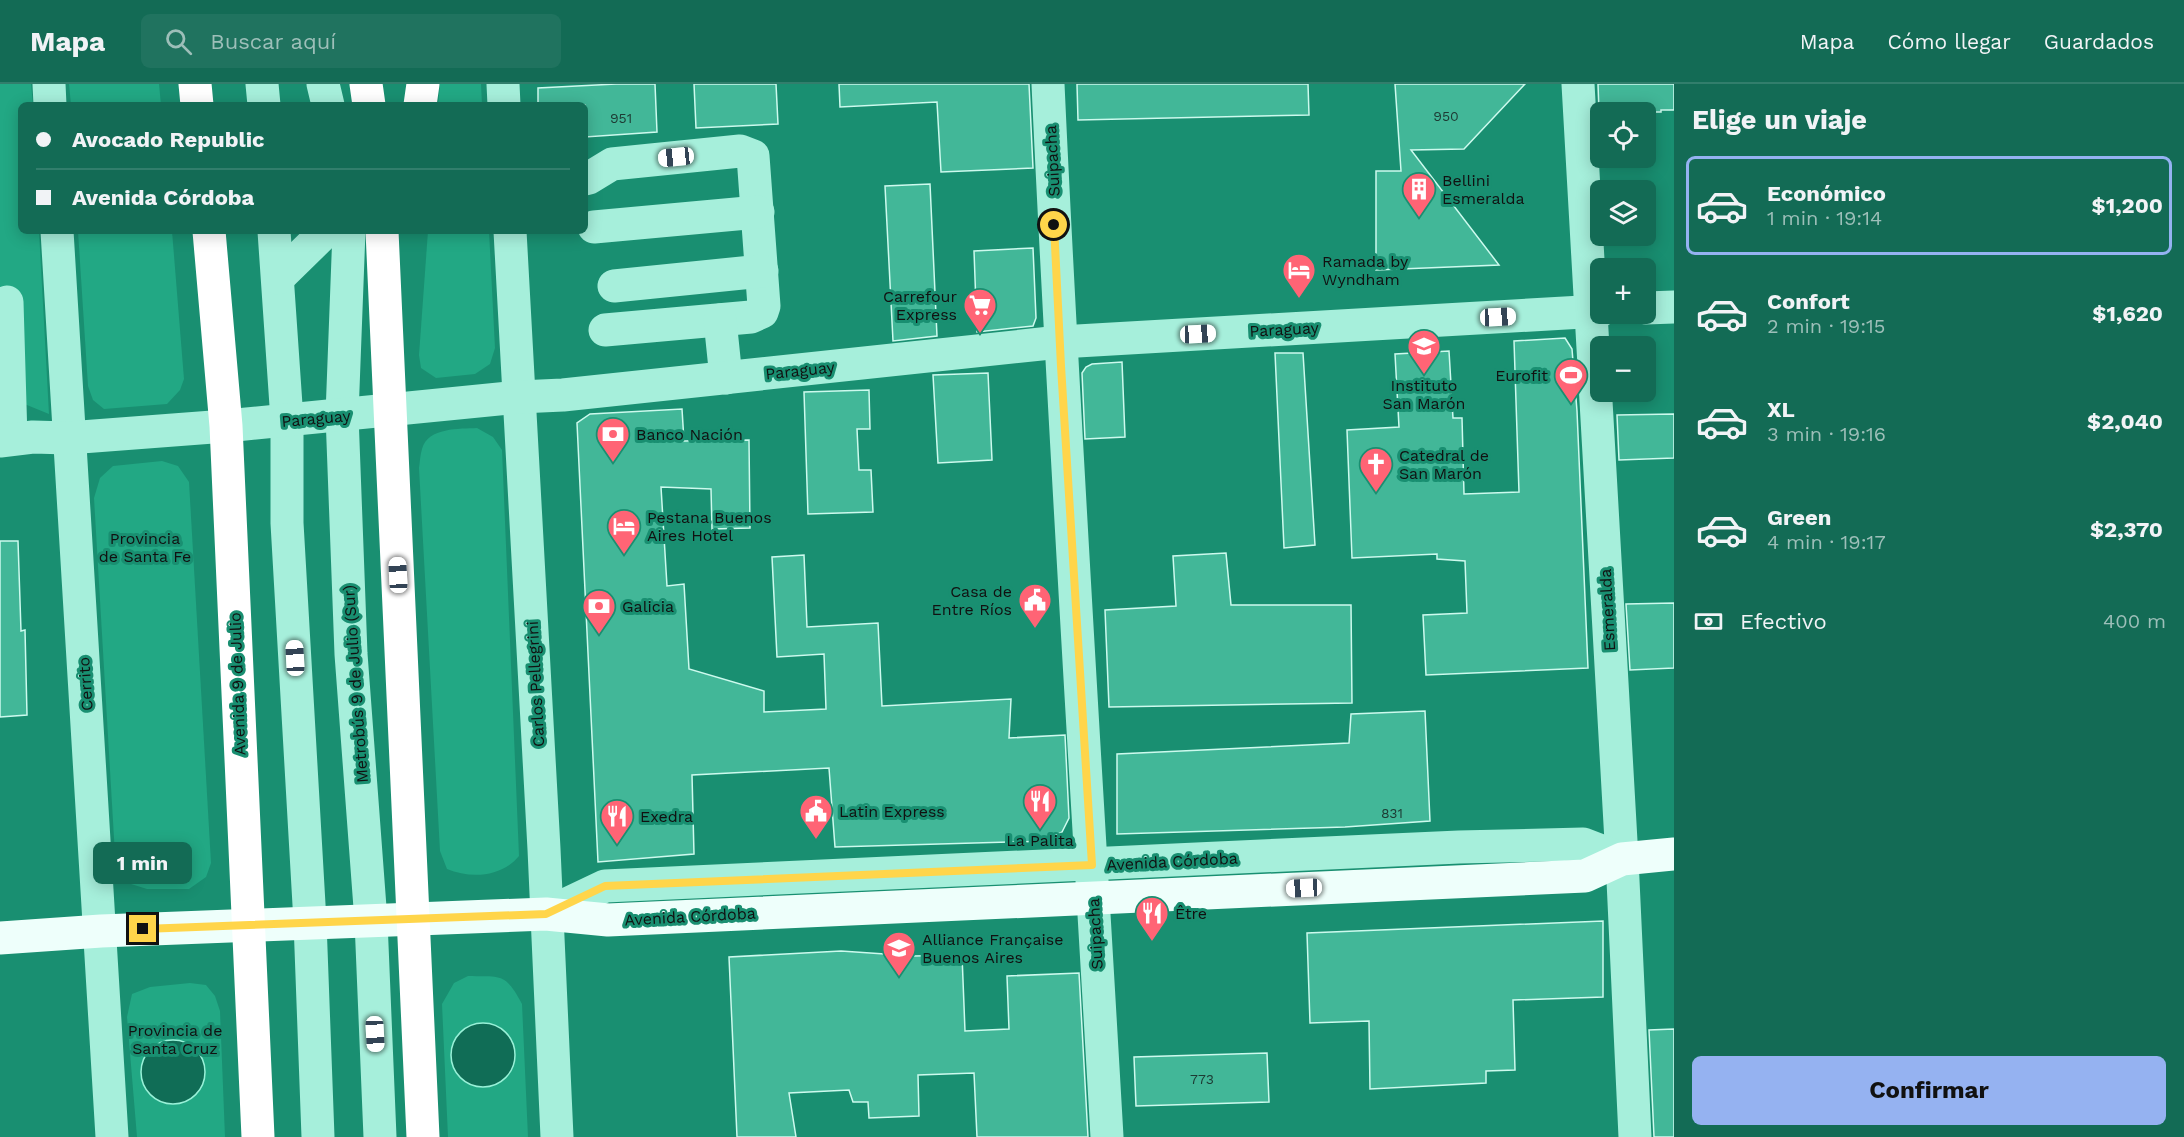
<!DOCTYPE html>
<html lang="es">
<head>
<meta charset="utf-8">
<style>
	body { margin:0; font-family:"Work Sans",sans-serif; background:#20735f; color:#f1f3f6; height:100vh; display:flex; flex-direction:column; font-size:22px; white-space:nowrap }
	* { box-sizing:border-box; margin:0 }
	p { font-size:20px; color:#9dbfb9 }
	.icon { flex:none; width:33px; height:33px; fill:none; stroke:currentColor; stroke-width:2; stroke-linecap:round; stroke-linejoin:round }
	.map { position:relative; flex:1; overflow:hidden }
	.side { display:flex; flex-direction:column; background:#136b55; width:510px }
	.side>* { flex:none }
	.banner { position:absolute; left:18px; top:18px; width:570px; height:132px; border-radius:9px; box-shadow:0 3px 15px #0003; display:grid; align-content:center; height:132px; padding:0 18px; background:#136b55 }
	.tools { position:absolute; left:1590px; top:18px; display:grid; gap:12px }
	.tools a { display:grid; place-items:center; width:66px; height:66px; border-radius:9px; background:#136b55; box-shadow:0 3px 15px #0003; font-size:30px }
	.end { position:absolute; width:27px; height:27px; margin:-14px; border:8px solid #ffd54a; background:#111; box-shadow:0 0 0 3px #111 }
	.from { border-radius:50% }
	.bubble { position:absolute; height:42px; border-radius:9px; background:#136b55; box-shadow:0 3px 15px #0003; font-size:20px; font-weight:700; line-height:42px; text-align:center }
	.car { position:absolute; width:18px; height:36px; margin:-18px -9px; border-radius:8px; box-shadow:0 0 4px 2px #0007; background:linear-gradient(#fff 24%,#345 0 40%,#fff 0 76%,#345 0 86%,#fff 0) }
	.banner b { display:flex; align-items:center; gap:21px; height:57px; font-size:22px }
	.banner b+b { border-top:2px solid #327e6c }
	.banner i { width:15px; height:15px; background:#f1f3f6 }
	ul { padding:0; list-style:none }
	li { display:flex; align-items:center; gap:18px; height:99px; margin:0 12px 9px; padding:0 6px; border:3px solid transparent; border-radius:9px }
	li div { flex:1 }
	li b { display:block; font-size:22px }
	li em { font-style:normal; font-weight:700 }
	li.current { border-color:#95b2f1 }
	li>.icon { width:54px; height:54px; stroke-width:1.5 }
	h2 { padding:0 18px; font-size:27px; line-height:72px }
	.pay { display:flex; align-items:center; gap:15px; height:66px; padding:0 18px; font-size:22px }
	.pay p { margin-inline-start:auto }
	.button { display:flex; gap:12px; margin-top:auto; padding:12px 18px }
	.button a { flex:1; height:69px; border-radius:9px; background:#95b2f1; color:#111; font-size:24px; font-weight:700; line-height:69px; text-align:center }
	header { display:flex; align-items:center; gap:36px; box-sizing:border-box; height:84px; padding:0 30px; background:#136b55; border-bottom:2px solid #327e6c }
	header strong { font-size:28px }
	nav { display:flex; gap:33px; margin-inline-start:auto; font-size:21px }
	.search { width:420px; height:54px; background:#20735f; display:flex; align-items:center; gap:15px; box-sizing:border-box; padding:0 21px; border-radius:9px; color:#9dbfb9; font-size:22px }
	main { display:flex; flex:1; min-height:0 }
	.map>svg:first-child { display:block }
</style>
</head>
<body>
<header>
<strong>Mapa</strong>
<div class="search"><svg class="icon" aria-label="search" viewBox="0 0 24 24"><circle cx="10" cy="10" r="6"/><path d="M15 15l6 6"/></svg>Buscar aquí</div>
<nav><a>Mapa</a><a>Cómo llegar</a><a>Guardados</a></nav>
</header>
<main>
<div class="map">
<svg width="1674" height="1053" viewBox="0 0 1674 1053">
	<rect width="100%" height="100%" fill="#198f71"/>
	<g fill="#22a884">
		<path d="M0,0H31L33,21H21V147H39L49,330L22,319L0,323Z"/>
		<path d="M69,0H159L161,21H71Z"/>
		<path d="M440,0H481L482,21H438Z"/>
		<path d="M78,147H172L184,295L180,306L167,320L104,325L93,316L88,302Z"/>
		<path d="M428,147H489L495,264L490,280L475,290L436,294L421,284L419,271Z"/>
		<path d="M477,344L493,353L502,366L519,772C502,793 471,795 447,785L440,767L419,384C420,378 420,371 422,365C428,343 460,345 477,344Z"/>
		<path d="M162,377L178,382L189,398L211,779L206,793L189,805H147L131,800L116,788L94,414L100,394L113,382Z"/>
		<path d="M468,892C501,893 505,888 522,920L528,1053H448L442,920L454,899Z"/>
		<path d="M190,899L206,901L215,912L220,927L225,1053H137L127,933L132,910L150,903Z"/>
	</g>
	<g fill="#106d56" stroke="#99f1d8" stroke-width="1.5">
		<circle cx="483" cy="971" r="32"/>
		<circle cx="173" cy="988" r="32"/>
	</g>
	<g fill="#42b798" stroke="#cdfaee" stroke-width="1.5">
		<path d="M616,0H655L657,48L585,53V21H538V4Z"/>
		<path d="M694,0H776L778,40L696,44Z"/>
		<path d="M839,0H1029L1033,84L941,88L937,18L840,23Z"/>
		<path d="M1077,0H1308L1309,31L1078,36Z"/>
		<path d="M1395,0H1525L1464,65L1411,66L1499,181L1376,186V87H1401Z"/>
		<path d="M1598,0H1674V26H1661V28H1599Z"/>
		<path d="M930,100L937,252L893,257L885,102Z"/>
		<path d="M1033,164L1036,234L1033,242L977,248L974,167Z"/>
		<path d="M1565,254L1572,265L1577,327L1588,584L1426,591L1423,531L1467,529L1465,477L1437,475V470L1352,474L1347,346L1399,343L1395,270L1449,267L1453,334H1462L1464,410L1519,408L1514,257Z"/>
		<path d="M1275,269H1303L1315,461L1284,464Z"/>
		<path d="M1122,278L1125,353L1085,355L1082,289L1086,283L1092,280Z"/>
		<path d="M988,289L992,376L938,379L933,291Z"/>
		<path d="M869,306L870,345H857L859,386H871L873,428L808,430L804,308Z"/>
		<path d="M682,325L684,357L749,356L750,444L712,445L711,405L661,403L667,502L684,500L689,585L764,607V628L826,625L824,570L777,573L772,473L804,471L807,543L878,539L882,622L1011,615L1009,654L1065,651L1069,734L1062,748L1047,757L835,763L829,684L692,691L694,770L598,778L577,339L590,330Z"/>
		<path d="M1674,330V374L1619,376L1617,331Z"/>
		<path d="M0,457H18L21,547L25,546L27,631L0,633Z"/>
		<path d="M1226,469L1231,521H1351L1352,619L1109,623L1105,526L1176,522L1173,472Z"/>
		<path d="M1674,519V584L1630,586L1626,520Z"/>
		<path d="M1425,627L1430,737L1345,743L1117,750V670L1349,659L1351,630Z"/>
		<path d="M1603,837V913L1513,916L1515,986L1486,987V999L1370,1005L1369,937L1310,939L1307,849Z"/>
		<path d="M841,867L914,872L962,871L965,947L1009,945L1007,892L1079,889L1088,1053H977L974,989L918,991L919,1032L869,1034L868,1018H853L849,1006L789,1009L796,1053H737L729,873Z"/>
		<path d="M1674,945V1053H1654L1649,946Z"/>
		<path d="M1267,969L1269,1018L1136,1022L1134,973Z"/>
	</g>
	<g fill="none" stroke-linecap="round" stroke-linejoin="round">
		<g stroke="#a6efdb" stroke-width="33">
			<path d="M49,0L50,21"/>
			<path d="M262,0L264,21"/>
			<path d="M323,0L328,21"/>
			<path d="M503,0L504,21"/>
			<path d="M1048,0C1064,351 1087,702 1107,1053"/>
			<path d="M1578,0L1622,775L1635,1053"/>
			<path d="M585,95L589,94L612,80L740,67L753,72L764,222L762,228L751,233L605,246"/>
			<path d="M594,143L758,128"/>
			<path d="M57,147C73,449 96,751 112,1053"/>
			<path d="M274,147L287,336V439L310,838L318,1053"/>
			<path d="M349,147L342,331L351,570L371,837L380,1053"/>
			<path d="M510,147L544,765L557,1053"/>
			<path d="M278,194L326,147"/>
			<path d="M614,202L762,187"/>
			<path d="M7,218L11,355"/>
			<path d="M1646,224L1674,223"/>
			<path d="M720,236L726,294"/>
			<path d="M0,357L33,353L68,354L226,342L519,313L563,311L1060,258L1600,227"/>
			<path d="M546,830L605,802L1459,763L1583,760L1622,775"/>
		</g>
		<path stroke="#eefffb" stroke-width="33" d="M0,854L101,847L546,830L608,836L1585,792L1622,775L1674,770"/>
		<g stroke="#fff" stroke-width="33">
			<path d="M195,0L197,21"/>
			<path d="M366,0L369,21"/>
			<path d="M420,21L423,0"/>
			<path d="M209,147L226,342L258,1053"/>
			<path d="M382,147L423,1053"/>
		</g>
	</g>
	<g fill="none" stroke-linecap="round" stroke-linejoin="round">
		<path stroke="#ffd54a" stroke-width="8" d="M143,845L546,830L605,802L1092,781L1061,282L1054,141"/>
	</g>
	<defs>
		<symbol id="building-pin" viewBox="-11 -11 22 30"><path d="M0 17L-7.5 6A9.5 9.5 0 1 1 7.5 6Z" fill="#ff6475" stroke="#198f71"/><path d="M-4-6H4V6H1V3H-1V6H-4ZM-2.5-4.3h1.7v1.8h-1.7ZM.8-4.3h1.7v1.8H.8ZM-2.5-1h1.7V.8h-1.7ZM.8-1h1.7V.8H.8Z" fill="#fff"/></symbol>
		<symbol id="hotel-pin" viewBox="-11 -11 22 30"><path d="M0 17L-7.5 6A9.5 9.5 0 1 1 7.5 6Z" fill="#ff6475" stroke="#198f71"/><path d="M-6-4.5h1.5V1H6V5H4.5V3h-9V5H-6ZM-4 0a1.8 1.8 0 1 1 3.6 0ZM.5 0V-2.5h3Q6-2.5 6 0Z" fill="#fff"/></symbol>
		<symbol id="supermarket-pin" viewBox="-11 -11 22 30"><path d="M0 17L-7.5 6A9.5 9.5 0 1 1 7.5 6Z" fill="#ff6475" stroke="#198f71"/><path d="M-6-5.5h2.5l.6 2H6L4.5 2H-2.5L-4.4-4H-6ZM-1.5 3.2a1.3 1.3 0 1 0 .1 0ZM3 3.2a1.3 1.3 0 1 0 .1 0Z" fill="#fff"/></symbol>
		<symbol id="school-pin" viewBox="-11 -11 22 30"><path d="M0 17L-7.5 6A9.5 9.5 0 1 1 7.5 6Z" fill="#ff6475" stroke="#198f71"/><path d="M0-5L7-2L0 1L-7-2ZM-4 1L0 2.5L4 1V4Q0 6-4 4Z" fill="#fff"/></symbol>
		<symbol id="stadium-pin" viewBox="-11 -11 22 30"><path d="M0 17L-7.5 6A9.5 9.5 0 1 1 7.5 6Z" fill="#ff6475" stroke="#198f71"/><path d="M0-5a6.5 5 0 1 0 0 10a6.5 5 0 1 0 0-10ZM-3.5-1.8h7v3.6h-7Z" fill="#fff"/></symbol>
		<symbol id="bank-pin" viewBox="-11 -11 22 30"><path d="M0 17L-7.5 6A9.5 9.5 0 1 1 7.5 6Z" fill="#ff6475" stroke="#198f71"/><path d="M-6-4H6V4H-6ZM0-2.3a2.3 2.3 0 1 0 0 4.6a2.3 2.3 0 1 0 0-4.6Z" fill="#fff"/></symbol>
		<symbol id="church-pin" viewBox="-11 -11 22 30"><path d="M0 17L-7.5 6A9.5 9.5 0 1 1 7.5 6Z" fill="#ff6475" stroke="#198f71"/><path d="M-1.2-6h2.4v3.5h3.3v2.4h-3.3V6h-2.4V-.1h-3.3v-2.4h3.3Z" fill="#fff"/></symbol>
		<symbol id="civic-pin" viewBox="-11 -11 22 30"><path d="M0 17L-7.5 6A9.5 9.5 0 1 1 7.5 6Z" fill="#ff6475" stroke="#198f71"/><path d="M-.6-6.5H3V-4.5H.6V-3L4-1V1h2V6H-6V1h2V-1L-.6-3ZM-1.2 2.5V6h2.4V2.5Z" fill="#fff"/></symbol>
		<symbol id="restaurant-pin" viewBox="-11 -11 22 30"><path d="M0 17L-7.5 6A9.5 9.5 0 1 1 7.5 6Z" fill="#ff6475" stroke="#198f71"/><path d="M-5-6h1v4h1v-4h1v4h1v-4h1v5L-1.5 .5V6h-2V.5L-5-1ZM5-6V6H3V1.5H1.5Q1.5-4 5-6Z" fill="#fff"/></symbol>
		<symbol id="university-pin" viewBox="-11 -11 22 30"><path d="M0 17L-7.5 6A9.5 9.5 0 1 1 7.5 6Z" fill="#ff6475" stroke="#198f71"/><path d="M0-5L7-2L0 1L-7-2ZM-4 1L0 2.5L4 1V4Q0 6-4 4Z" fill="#fff"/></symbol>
	</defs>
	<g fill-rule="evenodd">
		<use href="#building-pin" x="1400" y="86" width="38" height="52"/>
		<use href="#hotel-pin" x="1280" y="167" width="38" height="52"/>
		<use href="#supermarket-pin" x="961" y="202" width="38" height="52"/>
		<use href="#school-pin" x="1405" y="243" width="38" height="52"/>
		<use href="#stadium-pin" x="1552" y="272" width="38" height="52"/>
		<use href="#bank-pin" x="594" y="331" width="38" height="52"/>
		<use href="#church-pin" x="1357" y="361" width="38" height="52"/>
		<use href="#hotel-pin" x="605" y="423" width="38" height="52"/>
		<use href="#civic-pin" x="1016" y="497" width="38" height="52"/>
		<use href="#bank-pin" x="580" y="503" width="38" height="52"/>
		<use href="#restaurant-pin" x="1021" y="698" width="38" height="52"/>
		<use href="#civic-pin" x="797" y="708" width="38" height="52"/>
		<use href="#restaurant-pin" x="598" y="713" width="38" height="52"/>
		<use href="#restaurant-pin" x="1133" y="810" width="38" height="52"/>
		<use href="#university-pin" x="880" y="845" width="38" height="52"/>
	</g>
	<g text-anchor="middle" stroke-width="6" stroke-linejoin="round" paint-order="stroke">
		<g font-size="14" fill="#1d3a33">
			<text x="1446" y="37">950</text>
			<text x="621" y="39">951</text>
			<text x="1392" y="734">831</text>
			<text x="1202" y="1000">773</text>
		</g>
		<g font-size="16" fill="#111" stroke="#198f71">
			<text transform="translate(1052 77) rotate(-93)" y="6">Suipacha</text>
			<text transform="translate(1284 245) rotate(-3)" y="6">Paraguay</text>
			<text transform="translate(800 286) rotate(-6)" y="6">Paraguay</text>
			<text transform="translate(316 334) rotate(-5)" y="6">Paraguay</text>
			<text transform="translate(1607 526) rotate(-93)" y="6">Esmeralda</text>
			<text transform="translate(85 600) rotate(-94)" y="6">Cerrito</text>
			<text transform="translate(237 600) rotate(-92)" y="6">Avenida 9 de Julio</text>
			<text transform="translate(355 600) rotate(-94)" y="6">Metrobús 9 de Julio (Sur)</text>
			<text transform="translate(535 600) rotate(-93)" y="6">Carlos Pellegrini</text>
			<text transform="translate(1172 777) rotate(-3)" y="6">Avenida Córdoba</text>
			<text transform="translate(690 832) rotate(-3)" y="6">Avenida Córdoba</text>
			<text transform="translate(1095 850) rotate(-93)" y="6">Suipacha</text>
		</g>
		<g font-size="16" fill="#111" stroke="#198f71" text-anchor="start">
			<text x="1442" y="102">Bellini<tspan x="1442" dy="18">Esmeralda</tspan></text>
			<text x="1322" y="183">Ramada by<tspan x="1322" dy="18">Wyndham</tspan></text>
			<text x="957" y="218" text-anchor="end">Carrefour<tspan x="957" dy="18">Express</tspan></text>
			<text x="1548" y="297" text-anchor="end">Eurofit</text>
			<text x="1424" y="307" text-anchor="middle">Instituto<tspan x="1424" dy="18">San Marón</tspan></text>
			<text x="636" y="356">Banco Nación</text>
			<text x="1399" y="377">Catedral de<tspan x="1399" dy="18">San Marón</tspan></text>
			<text x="647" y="439">Pestana Buenos<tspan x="647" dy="18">Aires Hotel</tspan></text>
			<text x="1012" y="513" text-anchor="end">Casa de<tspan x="1012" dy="18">Entre Ríos</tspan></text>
			<text x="622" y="528">Galicia</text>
			<text x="839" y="733">Latin Express</text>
			<text x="640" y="738">Exedra</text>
			<text x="1040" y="762" text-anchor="middle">La Palita</text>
			<text x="1175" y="835">Être</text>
			<text x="922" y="861">Alliance Française<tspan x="922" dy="18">Buenos Aires</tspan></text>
		</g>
		<g font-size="16" fill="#111" stroke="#198f71">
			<text x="145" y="460">Provincia<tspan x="145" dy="18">de Santa Fe</tspan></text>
			<text x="175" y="952">Provincia de<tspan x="175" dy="18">Santa Cruz</tspan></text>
		</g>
	</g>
</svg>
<div class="tools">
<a><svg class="icon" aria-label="locate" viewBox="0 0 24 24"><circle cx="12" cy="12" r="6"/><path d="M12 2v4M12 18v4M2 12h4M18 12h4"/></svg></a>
<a><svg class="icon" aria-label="layers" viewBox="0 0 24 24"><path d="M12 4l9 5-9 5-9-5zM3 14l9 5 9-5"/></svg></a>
<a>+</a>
<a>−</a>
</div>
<i class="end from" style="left:1054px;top:141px"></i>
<i class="end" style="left:143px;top:845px"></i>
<div class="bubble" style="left:93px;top:758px;width:99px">1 min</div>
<i class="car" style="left:676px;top:73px;rotate:264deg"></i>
<i class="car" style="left:1498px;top:233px;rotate:87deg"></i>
<i class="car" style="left:1198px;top:250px;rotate:87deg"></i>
<i class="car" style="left:398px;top:491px;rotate:357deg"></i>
<i class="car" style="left:295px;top:574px;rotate:357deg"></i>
<i class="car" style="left:1304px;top:804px;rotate:267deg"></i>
<i class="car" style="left:375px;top:950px;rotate:177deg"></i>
<div class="banner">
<b><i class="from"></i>Avocado Republic</b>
<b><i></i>Avenida Córdoba</b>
</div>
</div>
<section class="side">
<h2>Elige un viaje</h2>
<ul>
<li class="current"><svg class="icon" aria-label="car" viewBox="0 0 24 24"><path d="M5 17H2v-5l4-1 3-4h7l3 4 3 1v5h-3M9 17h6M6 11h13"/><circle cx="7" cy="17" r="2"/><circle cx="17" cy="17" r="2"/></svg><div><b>Económico</b><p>1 min · 19:14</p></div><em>$1,200</em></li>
<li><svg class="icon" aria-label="car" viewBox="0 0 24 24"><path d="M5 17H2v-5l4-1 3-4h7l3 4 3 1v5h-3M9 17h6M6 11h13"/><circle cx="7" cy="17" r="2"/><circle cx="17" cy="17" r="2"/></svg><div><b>Confort</b><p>2 min · 19:15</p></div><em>$1,620</em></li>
<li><svg class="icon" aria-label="car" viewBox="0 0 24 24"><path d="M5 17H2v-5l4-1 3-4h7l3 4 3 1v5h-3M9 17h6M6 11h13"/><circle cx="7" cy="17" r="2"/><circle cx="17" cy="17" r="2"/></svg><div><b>XL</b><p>3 min · 19:16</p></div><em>$2,040</em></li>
<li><svg class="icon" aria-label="car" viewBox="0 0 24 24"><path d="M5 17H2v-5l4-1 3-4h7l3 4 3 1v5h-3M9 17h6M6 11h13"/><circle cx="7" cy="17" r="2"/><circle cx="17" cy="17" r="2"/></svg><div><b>Green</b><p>4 min · 19:17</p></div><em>$2,370</em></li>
</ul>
<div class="pay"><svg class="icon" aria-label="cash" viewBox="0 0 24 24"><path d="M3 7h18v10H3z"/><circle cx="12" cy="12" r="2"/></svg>Efectivo<p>400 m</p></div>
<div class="button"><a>Confirmar</a></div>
</section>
</main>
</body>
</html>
